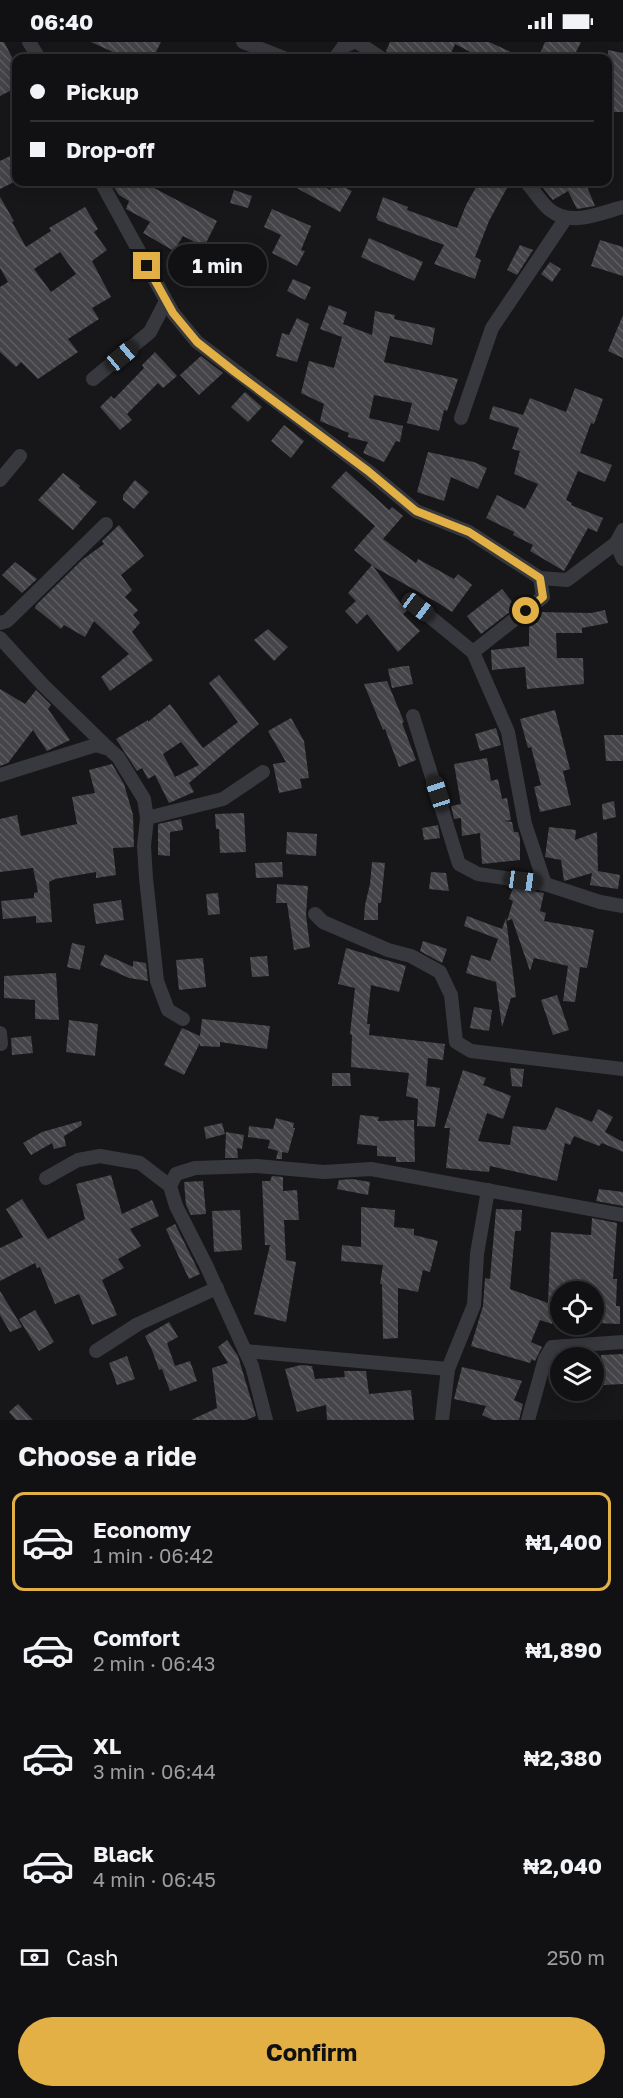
<!DOCTYPE html>
<html lang="en">
<head>
<meta charset="utf-8">
<style>
	body { margin:0; font-family:"Golos Text",sans-serif; background:#1e1f21; color:#f1f3f6; height:100vh; display:flex; flex-direction:column; font-size:22px; white-space:nowrap }
	* { box-sizing:border-box; margin:0 }
	p { font-size:20px; color:#9c9da0 }
	.icon { flex:none; width:33px; height:33px; fill:none; stroke:currentColor; stroke-width:2; stroke-linecap:round; stroke-linejoin:round }
	.map { position:relative; height:1378px; overflow:hidden }
	.panel { display:flex; flex-direction:column; background:#111113; flex:1 }
	.panel>* { flex:none }
	.top-card { position:absolute; left:12px; top:12px; width:600px; height:132px; border-radius:12px; box-shadow:0 3px 15px #0003,0 0 0 2px #303133; display:grid; align-content:center; height:132px; padding:0 18px; background:#111113 }
	.fabs { position:absolute; left:550px; top:1239px; display:grid; gap:12px }
	.fabs a { display:grid; place-items:center; width:54px; height:54px; border-radius:50%; background:#111113; box-shadow:0 3px 15px #0003,0 0 0 2px #303133; font-size:30px }
	.end { position:absolute; width:27px; height:27px; margin:-14px; border:8px solid #e3b045; background:#111; box-shadow:0 0 0 3px #111 }
	.from { border-radius:50% }
	.bubble { position:absolute; height:42px; border-radius:21px; background:#111113; box-shadow:0 3px 15px #0003,0 0 0 2px #303133; font-size:20px; font-weight:700; line-height:42px; text-align:center }
	.car { position:absolute; width:18px; height:36px; margin:-18px -9px; border-radius:8px; box-shadow:0 0 4px 2px #0007; background:linear-gradient(#222 24%,#8ab4d8 0 40%,#222 0 76%,#8ab4d8 0 86%,#222 0) }
	.top-card b { display:flex; align-items:center; gap:21px; height:57px; font-size:22px }
	.top-card b+b { border-top:2px solid #303133 }
	.top-card i { width:15px; height:15px; background:#f1f3f6 }
	ul { padding:0; list-style:none }
	li { display:flex; align-items:center; gap:18px; height:99px; margin:0 12px 9px; padding:0 6px; border:3px solid transparent; border-radius:12px }
	li div { flex:1 }
	li b { display:block; font-size:22px }
	li em { font-style:normal; font-weight:700 }
	li.current { border-color:#e3b045 }
	li>.icon { width:54px; height:54px; stroke-width:1.5 }
	h2 { padding:0 18px; font-size:27px; line-height:72px }
	.pay { display:flex; align-items:center; gap:15px; height:66px; padding:0 18px; font-size:22px }
	.pay p { margin-inline-start:auto }
	.button { display:flex; gap:12px; margin-top:auto; padding:12px 18px }
	.button a { flex:1; height:69px; border-radius:36px; background:#e3b045; color:#111; font-size:24px; font-weight:700; line-height:69px; text-align:center }
	.status { display:flex; justify-content:space-between; align-items:center; height:42px; padding:0 30px; background:#111113; direction:ltr }
	.status svg { height:16px; fill:currentColor }
	.map>svg:first-child { display:block }
</style>
</head>
<body>
<div class="status"><b>06:40</b><svg viewBox="0 0 49 12"><path d="M0 12V9h3v3zM5 12V6h3v6zM10 12V3h3v9zM15 12V0h3v12zM26 1h20v11H26zM47 4h2v5h-2z"/></svg></div>
<div class="map">
<svg width="623" height="1378" viewBox="0 0 623 1378">
	<defs>
		<pattern id="building-back-hatch" width="6" height="6" patternUnits="userSpaceOnUse" patternTransform="scale(1.5)"><rect width="6" height="6" fill="#444449"/><path d="M-1 5l2 2M0 0l6 6M5-1l2 2" fill="none" stroke="#5c5c61"/></pattern>
	</defs>
	<rect width="100%" height="100%" fill="#171719"/>
	<g fill="url(#building-back-hatch)" fill-rule="evenodd">
		<path d="M0,0H4L13,17L16,15V46L0,54Z"/>
		<path d="M91,0H161L153,16H126Z"/>
		<path d="M390,0H489L524,16H482L455,2L449,16H401L386,9Z"/>
		<path d="M545,0H581L573,16H538Z"/>
		<path d="M608,8L623,11V70H608Z"/>
		<path d="M16,111V139L0,147V119Z"/>
		<path d="M115,140H155L152,145L217,179L204,205L183,194L174,209L143,191L150,180L126,167L129,159L119,153L113,144Z"/>
		<path d="M286,140H314L330,148L334,140L352,149L340,170Z"/>
		<path d="M479,140H500L508,144L489,179L475,215L481,218L475,237L434,222L444,203L377,178L378,177L376,176L383,155L408,165L407,168L457,186L466,163Z"/>
		<path d="M538,140H585L595,164L577,167L568,149L553,158Z"/>
		<path d="M234,148L252,154L248,166L230,161Z"/>
		<path d="M0,155L14,179L12,180L26,205L51,189L49,186L85,165L98,187L94,190L107,208L92,219L111,255L92,266L99,277L68,297L78,310L38,337L21,320L16,325L0,310V245L8,240L0,226ZM60,210L76,232L51,250L34,227Z"/>
		<path d="M272,167L311,184L301,208L305,209L297,224L272,211L281,193L264,185Z"/>
		<path d="M369,196L423,220L414,239L361,215Z"/>
		<path d="M600,198L623,205V234L591,224Z"/>
		<path d="M520,203L533,208L517,233L507,228Z"/>
		<path d="M550,220L561,227L552,240L541,232Z"/>
		<path d="M293,237L311,245L305,258L287,249Z"/>
		<path d="M329,263L347,270L343,282L372,293L375,269L395,273L394,277L435,286L432,303L390,294L384,320L458,337L447,369L444,368L439,389L407,381L412,361L374,353L369,376L403,384L400,400L396,399L384,420L363,411L368,400L348,395L349,391L320,379L324,362L301,351L309,319L334,326L342,295L320,287Z"/>
		<path d="M623,273V316L608,309Z"/>
		<path d="M297,276L309,282L297,320L276,314L282,291L289,293Z"/>
		<path d="M155,310L177,334L163,346L158,341L127,372L132,378L120,388L100,365L111,354L114,357L144,326L142,323Z"/>
		<path d="M201,314L223,331L199,353L180,333Z"/>
		<path d="M575,346L603,357L594,382L591,381L580,411L612,423L605,440L578,429L566,458L572,461L571,463L603,476L597,490L588,486L564,529L530,509L533,503L513,493L514,490L486,476L497,453L525,467L538,442L514,432L520,409L512,407L519,386L489,377L493,364L523,373L530,356L566,370Z"/>
		<path d="M245,350L262,365L248,380L231,365Z"/>
		<path d="M284,383L304,399L291,416L271,399Z"/>
		<path d="M428,410L474,420L487,426L478,447L451,435L444,459L417,450Z"/>
		<path d="M346,429L389,468L392,465L403,474L383,497L416,521L418,517L454,537L458,532L472,543L452,570L440,562L374,525L354,508L375,484L331,445Z"/>
		<path d="M63,431L80,444L79,446L97,460L73,488L38,458Z"/>
		<path d="M135,438L149,450L134,467L123,458V453Z"/>
		<path d="M119,483L144,514L121,533L132,548L125,555L138,568L133,573L140,581L132,590L153,618L110,649L101,635L129,612L94,579L85,595L64,583L61,587L35,566L36,563L82,518L104,502L102,499Z"/>
		<path d="M15,520L37,537L22,551L2,533Z"/>
		<path d="M372,523L407,569L403,572L420,589L398,610L367,572L357,582L345,569L356,559L348,551Z"/>
		<path d="M502,547L516,565L481,592L467,574Z"/>
		<path d="M605,568L608,581L582,586V591H556L557,616H583L584,642L527,647L525,625L492,628L491,608L529,604V577L538,570L591,571Z"/>
		<path d="M268,587L288,605L274,619L254,598Z"/>
		<path d="M404,624H409L413,642L392,646L388,627Z"/>
		<path d="M219,633L259,682L189,741L194,750L169,761L155,733L148,737L142,726L137,729L116,697L148,678V680L170,662L203,706L238,680L209,641ZM181,700L199,723L175,735L163,712Z"/>
		<path d="M387,639L404,680L402,681L416,718L399,725L385,687L383,688L364,642Z"/>
		<path d="M0,647L25,662L36,648L51,663L48,667L70,698L47,709L33,688L8,721L0,724Z"/>
		<path d="M555,668L570,727L563,729L571,763L540,770L534,745L541,743L531,705L528,706L520,677Z"/>
		<path d="M291,676L304,699L309,736L300,737L302,746L279,751L273,722L286,720L268,689Z"/>
		<path d="M496,686L501,703L480,709L475,692Z"/>
		<path d="M604,693H623V719H606Z"/>
		<path d="M487,716L491,739L498,737L502,757L507,756L511,778L504,779L512,780L514,790H518L520,796V818L482,822L480,791L462,794L461,776L454,777L451,764L461,762L454,722Z"/>
		<path d="M112,722L124,742L133,773L134,805L113,806L116,833L96,836V830L55,837L49,840L52,880L36,881V874L3,877L1,859L34,856V851L38,850L33,826L0,830V777L17,773L21,794L77,782L72,755L95,751L89,728Z"/>
		<path d="M614,759L616,775L603,778L602,762Z"/>
		<path d="M244,771L246,810L220,811L219,787H216L215,772Z"/>
		<path d="M181,777L183,788L170,790V814L158,813V782Z"/>
		<path d="M438,783L440,796L424,798L422,786Z"/>
		<path d="M549,785L576,788L575,798L597,790L598,829L620,833L618,847L590,843L592,831L564,839L561,818L545,815Z"/>
		<path d="M287,790L317,792L316,814L286,812Z"/>
		<path d="M282,820L283,835L256,836L255,821Z"/>
		<path d="M372,820L385,821L381,861H378V878H364L365,863L370,842Z"/>
		<path d="M431,830L446,831L449,849L429,847Z"/>
		<path d="M277,842L308,844L306,873L310,905L294,908L287,861H276Z"/>
		<path d="M513,846L544,851L540,869L546,871L544,879L594,888L587,926L580,925L575,960L563,959L568,924L534,916L530,929L512,877L507,879L513,859L509,857Z"/>
		<path d="M218,851L220,872L208,873L206,852Z"/>
		<path d="M121,858L124,878L96,882L93,862Z"/>
		<path d="M467,874L502,887L506,876L516,955L511,956L502,985L496,940L466,931L471,913L490,919L498,897L464,884Z"/>
		<path d="M423,899L447,907L442,921L420,909Z"/>
		<path d="M72,901L85,904L80,928L67,925Z"/>
		<path d="M346,906L406,924L399,950L371,943L367,982H370L369,993L445,1002L443,1018L428,1016L426,1044L440,1046L435,1085L417,1084L418,1057L406,1054L409,1031L351,1025L352,993L350,992L355,946L338,942Z"/>
		<path d="M105,912L133,925V919L146,921L148,939L129,936L100,923Z"/>
		<path d="M267,914L269,934L252,935L250,915Z"/>
		<path d="M203,916L206,945L179,948L176,918Z"/>
		<path d="M56,931L59,978L35,977V958L4,956V934Z"/>
		<path d="M557,953L569,988L553,993L541,958Z"/>
		<path d="M474,965L492,968L489,989L470,986Z"/>
		<path d="M202,977L270,984L267,1007L220,1000V1005L200,1004V1001L184,1033L164,1023L182,986L200,994Z"/>
		<path d="M69,978L98,982L95,1014L66,1010Z"/>
		<path d="M31,994L33,1011L12,1013L11,996Z"/>
		<path d="M510,1026L524,1027L522,1045L512,1044Z"/>
		<path d="M463,1028L486,1036L483,1043L511,1054L503,1077L487,1071L478,1099L510,1103L513,1084L546,1088L556,1065L592,1080L598,1067L613,1075L605,1090L623,1100V1110L602,1101L599,1104L574,1094L570,1103L565,1101L557,1139L490,1124L489,1130L446,1126L450,1086H444Z"/>
		<path d="M332,1031H350L351,1044H332Z"/>
		<path d="M360,1073L379,1075L378,1079L414,1078L415,1120H396V1115L377,1114V1104L357,1102Z"/>
		<path d="M276,1076L294,1081L293,1086H295L288,1111L282,1110V1117H276L278,1109L268,1106L270,1098L248,1095L249,1084L273,1087Z"/>
		<path d="M81,1079L82,1083L64,1094L66,1104L54,1107L52,1101L31,1113L23,1101L42,1090Z"/>
		<path d="M222,1081L225,1092L206,1097L204,1085Z"/>
		<path d="M226,1090L244,1093L242,1107L237,1106L238,1116H225Z"/>
		<path d="M111,1133L122,1172L152,1158L159,1174L130,1187L141,1204L118,1217L124,1226L102,1238L117,1273L92,1283L79,1252L55,1262L40,1225L37,1226L35,1221L0,1239V1206L23,1195L6,1167L22,1157L48,1197L85,1177L76,1142Z"/>
		<path d="M272,1134L283,1135V1149L297,1148L299,1178H284L286,1218L296,1220L286,1280L254,1272L270,1203H265L262,1139H270Z"/>
		<path d="M352,1137L370,1140L368,1153L337,1147L339,1138Z"/>
		<path d="M203,1139L206,1172L191,1173L186,1163L184,1140Z"/>
		<path d="M599,1147L623,1150V1164L596,1159Z"/>
		<path d="M361,1165L395,1168L394,1185L414,1187V1193L438,1199L430,1230L423,1228L418,1250L398,1246V1296L383,1297L382,1242H380L383,1223L341,1219L342,1203L361,1205Z"/>
		<path d="M496,1167L522,1168L521,1189H515L510,1247L548,1261L551,1190L591,1193L592,1176L617,1181L613,1237H617L616,1264H620V1282L594,1281V1250H561V1257H559L552,1282L540,1278L531,1300L542,1305L535,1319L532,1317L530,1321L471,1304L483,1264L485,1236L490,1237Z"/>
		<path d="M240,1168L242,1208L214,1210L212,1169Z"/>
		<path d="M175,1182L200,1232L189,1237L166,1187Z"/>
		<path d="M0,1249L22,1285L10,1290L0,1273Z"/>
		<path d="M35,1268L54,1300L39,1309L19,1277Z"/>
		<path d="M169,1280L178,1295L167,1301L175,1324L190,1319L197,1339L170,1349L162,1327L159,1328L152,1308L145,1294Z"/>
		<path d="M227,1298L238,1314L256,1374L246,1378H191L217,1366L212,1326L228,1321L218,1305Z"/>
		<path d="M623,1312V1342L604,1343V1340L594,1341V1317L601,1316V1313Z"/>
		<path d="M127,1314L135,1337L117,1343L109,1321Z"/>
		<path d="M301,1323L312,1324L315,1337L345,1335L344,1329H366L369,1352L411,1348L414,1378H327L326,1363L297,1370L285,1327Z"/>
		<path d="M462,1325L522,1339L514,1358L523,1362L519,1378H493L482,1373L486,1364L454,1357Z"/>
		<path d="M18,1362L33,1378H16L9,1370Z"/>
	</g>
	<g fill="none" stroke-linecap="round" stroke-linejoin="round">
		<g stroke="#38393e" stroke-width="14">
			<path d="M29,0L39,16"/>
			<path d="M243,0L284,16"/>
			<path d="M357,0L381,16"/>
			<path d="M335,16L343,5L354,0"/>
			<path d="M101,140L173,271L197,300L368,429L416,469L469,490L540,536L567,538L616,501L623,488"/>
			<path d="M526,140C534,148 541,161 550,168C571,185 600,171 623,165"/>
			<path d="M93,337L150,290L166,259"/>
			<path d="M461,376L492,286L566,176"/>
			<path d="M0,438L20,414"/>
			<path d="M616,501L623,517"/>
			<path d="M418,565L473,610L508,690L525,782L545,842"/>
			<path d="M0,581L7,579L106,482"/>
			<path d="M0,596L43,643L108,706"/>
			<path d="M473,610L543,555L540,536"/>
			<path d="M413,674L459,822L478,832L545,842L600,860L623,864"/>
			<path d="M0,733L96,703L109,707L118,715L144,757L147,776L144,804L146,836L157,939L168,968L183,977"/>
			<path d="M147,776L223,757L263,730"/>
			<path d="M315,872L323,880L388,908L411,914L440,930L451,953L456,1000L471,1009L623,1027"/>
			<path d="M0,991L1,1002"/>
			<path d="M46,1136L78,1118L100,1114L140,1121L170,1144"/>
			<path d="M96,1309L138,1282L217,1246"/>
			<path d="M245,1309L448,1327"/>
			<path d="M266,1378L252,1324L206,1223L176,1164L170,1144L176,1132L195,1126L257,1124L324,1130L371,1127L623,1173"/>
			<path d="M442,1378L448,1327L474,1263L477,1212L488,1148"/>
			<path d="M528,1378L545,1317L552,1305L623,1300"/>
		</g>
	</g>
	<g fill="none" stroke-linecap="round" stroke-linejoin="round">
		<path stroke="#e3b045" stroke-width="8" d="M147,224L173,271L197,300L235,330L368,429L416,469L469,490L540,536L543,555L526,569"/>
	</g>
</svg>
<div class="fabs">
<a><svg class="icon" aria-label="locate" viewBox="0 0 24 24"><circle cx="12" cy="12" r="6"/><path d="M12 2v4M12 18v4M2 12h4M18 12h4"/></svg></a>
<a><svg class="icon" aria-label="layers" viewBox="0 0 24 24"><path d="M12 4l9 5-9 5-9-5zM3 14l9 5 9-5"/></svg></a>
</div>
<i class="end from" style="left:526px;top:569px"></i>
<i class="end" style="left:147px;top:224px"></i>
<div class="bubble" style="left:168px;top:202px;width:99px">1 min</div>
<i class="car" style="left:122px;top:314px;rotate:50deg"></i>
<i class="car" style="left:418px;top:565px;rotate:127deg"></i>
<i class="car" style="left:438px;top:751px;rotate:342deg"></i>
<i class="car" style="left:523px;top:839px;rotate:98deg"></i>
<div class="top-card">
<b><i class="from"></i>Pickup</b>
<b><i></i>Drop-off</b>
</div>
</div>
<section class="panel">
<h2>Choose a ride</h2>
<ul>
<li class="current"><svg class="icon" aria-label="car" viewBox="0 0 24 24"><path d="M5 17H2v-5l4-1 3-4h7l3 4 3 1v5h-3M9 17h6M6 11h13"/><circle cx="7" cy="17" r="2"/><circle cx="17" cy="17" r="2"/></svg><div><b>Economy</b><p>1 min · 06:42</p></div><em>₦1,400</em></li>
<li><svg class="icon" aria-label="car" viewBox="0 0 24 24"><path d="M5 17H2v-5l4-1 3-4h7l3 4 3 1v5h-3M9 17h6M6 11h13"/><circle cx="7" cy="17" r="2"/><circle cx="17" cy="17" r="2"/></svg><div><b>Comfort</b><p>2 min · 06:43</p></div><em>₦1,890</em></li>
<li><svg class="icon" aria-label="car" viewBox="0 0 24 24"><path d="M5 17H2v-5l4-1 3-4h7l3 4 3 1v5h-3M9 17h6M6 11h13"/><circle cx="7" cy="17" r="2"/><circle cx="17" cy="17" r="2"/></svg><div><b>XL</b><p>3 min · 06:44</p></div><em>₦2,380</em></li>
<li><svg class="icon" aria-label="car" viewBox="0 0 24 24"><path d="M5 17H2v-5l4-1 3-4h7l3 4 3 1v5h-3M9 17h6M6 11h13"/><circle cx="7" cy="17" r="2"/><circle cx="17" cy="17" r="2"/></svg><div><b>Black</b><p>4 min · 06:45</p></div><em>₦2,040</em></li>
</ul>
<div class="pay"><svg class="icon" aria-label="cash" viewBox="0 0 24 24"><path d="M3 7h18v10H3z"/><circle cx="12" cy="12" r="2"/></svg>Cash<p>250 m</p></div>
<div class="button"><a>Confirm</a></div>
</section>
</body>
</html>
